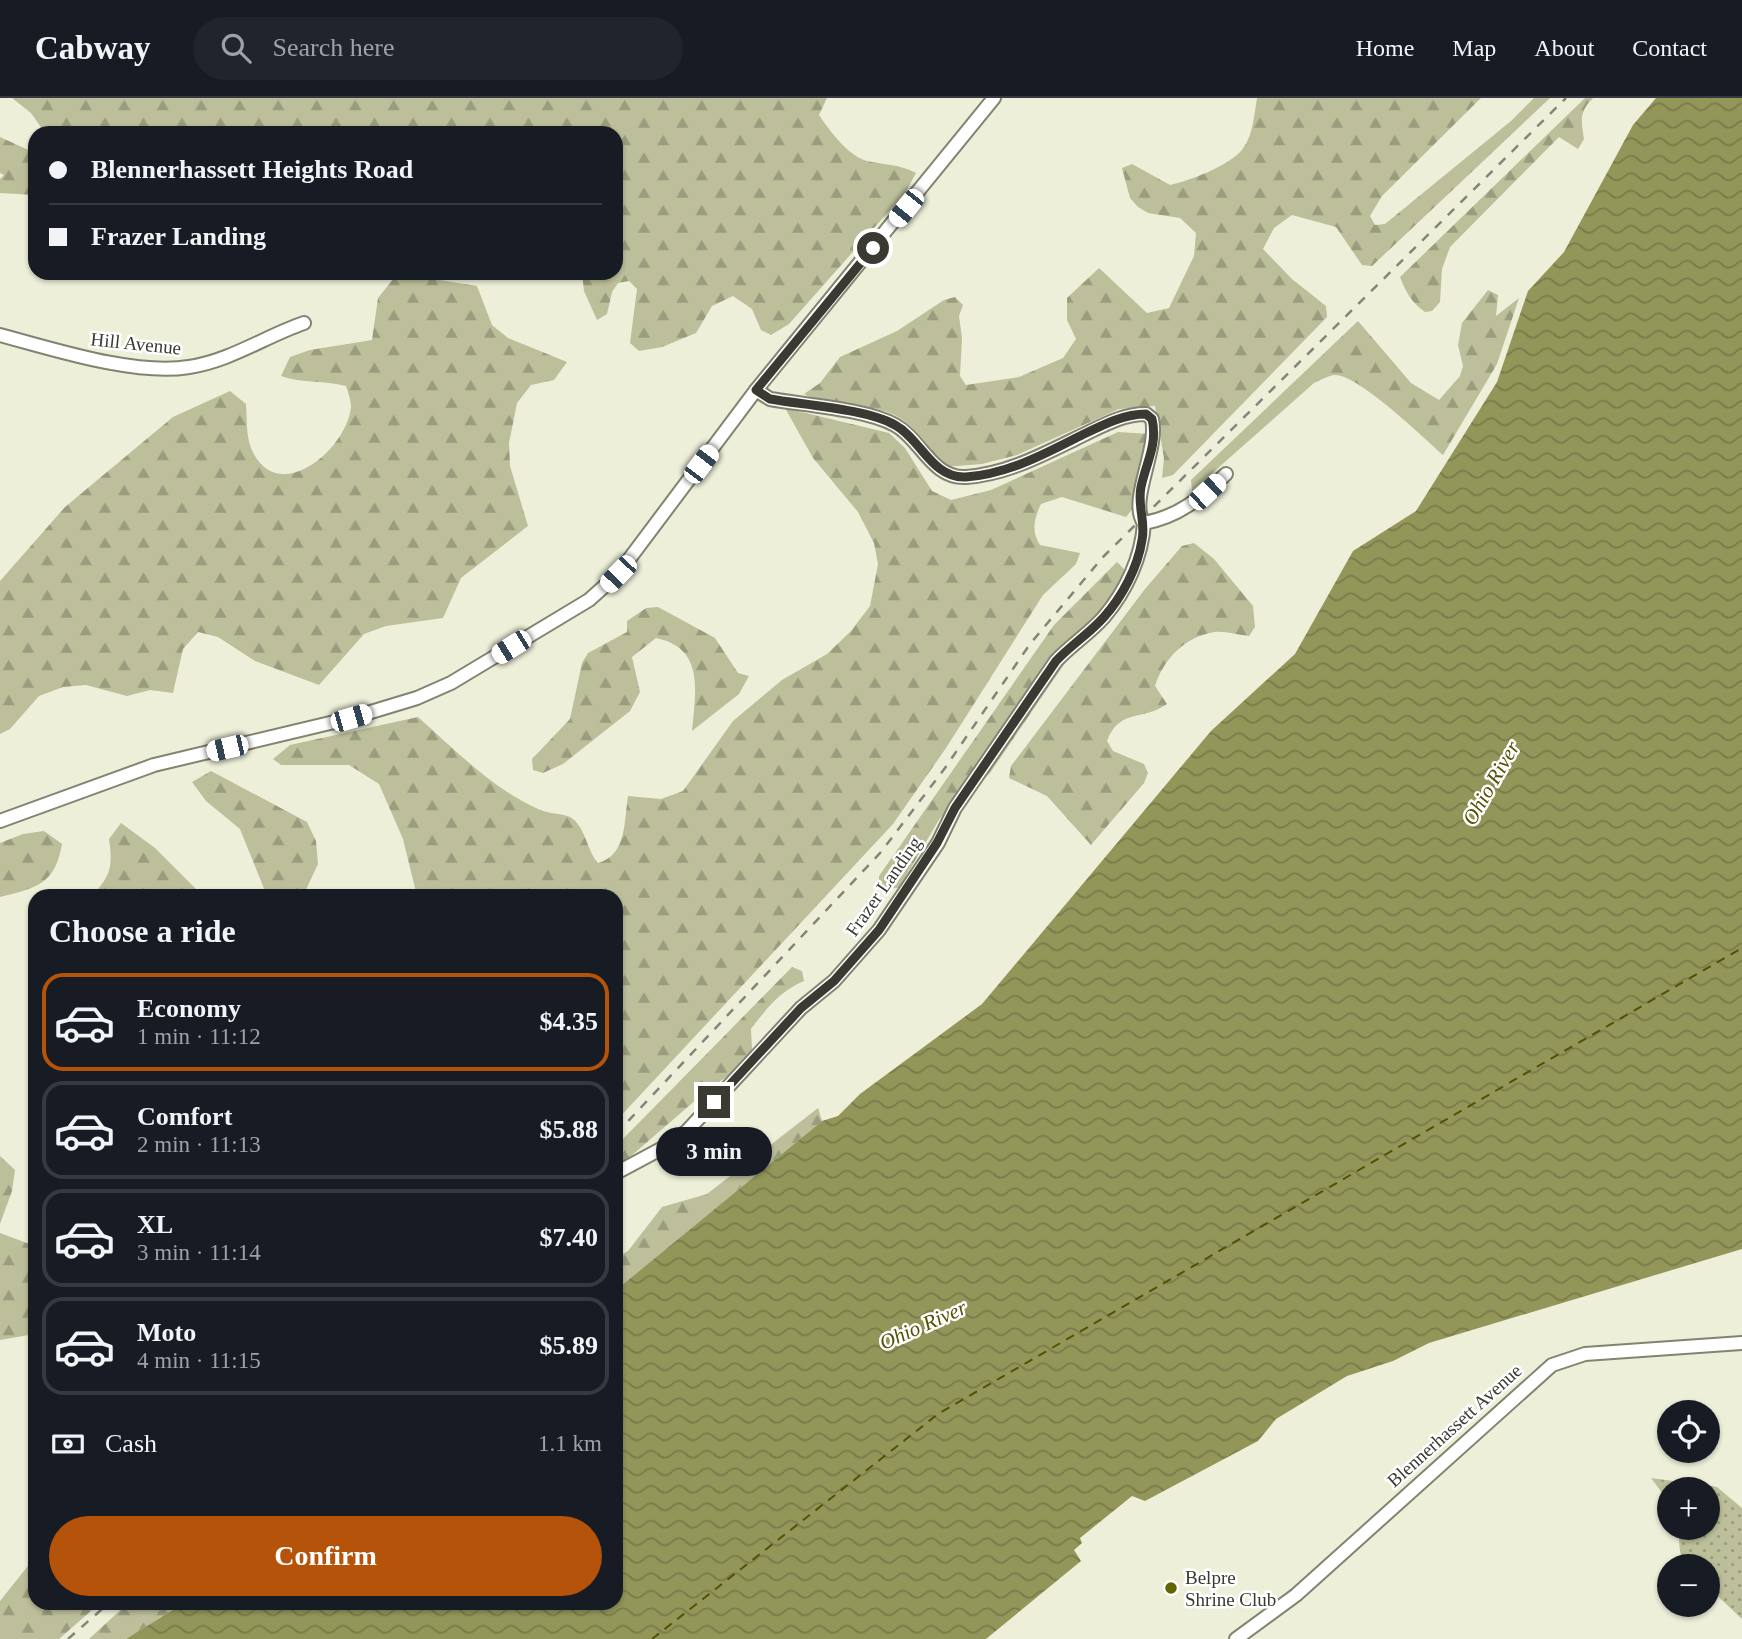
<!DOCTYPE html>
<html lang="en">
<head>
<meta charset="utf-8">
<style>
	body { margin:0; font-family:"Times New Roman",serif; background:#20242c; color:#f1f3f6; height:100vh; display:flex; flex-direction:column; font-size:26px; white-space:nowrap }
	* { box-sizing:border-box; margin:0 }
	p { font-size:23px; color:#9ea1a6 }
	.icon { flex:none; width:38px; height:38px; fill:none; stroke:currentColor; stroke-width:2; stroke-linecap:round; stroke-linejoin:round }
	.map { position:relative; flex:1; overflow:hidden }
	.side { position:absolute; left:28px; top:791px; width:595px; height:721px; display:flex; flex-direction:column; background:#171b24; border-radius:21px; box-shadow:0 2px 5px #0004 }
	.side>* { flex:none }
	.guide { position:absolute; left:28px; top:28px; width:595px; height:154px; border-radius:21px; box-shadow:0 2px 5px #0004; display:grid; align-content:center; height:154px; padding:0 21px; background:#171b24 }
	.tools { position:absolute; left:1657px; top:1302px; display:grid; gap:14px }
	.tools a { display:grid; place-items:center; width:63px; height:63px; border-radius:50%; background:#171b24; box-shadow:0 2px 5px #0004; font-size:35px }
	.end { position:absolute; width:32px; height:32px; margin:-16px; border:9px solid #3a3a32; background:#fff; box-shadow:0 0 0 4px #fff }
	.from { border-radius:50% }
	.bubble { position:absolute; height:49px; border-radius:24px; background:#171b24; box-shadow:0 2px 5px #0004; font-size:23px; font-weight:700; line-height:49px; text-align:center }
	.car { position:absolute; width:21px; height:42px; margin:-21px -10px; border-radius:9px; box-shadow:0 0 5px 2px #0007; background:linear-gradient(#fff 24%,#345 0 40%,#fff 0 76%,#345 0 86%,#fff 0) }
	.guide b { display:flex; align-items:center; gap:24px; height:66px; font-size:26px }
	.guide b+b { border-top:2px solid #363941 }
	.guide i { width:18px; height:18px; background:#f1f3f6 }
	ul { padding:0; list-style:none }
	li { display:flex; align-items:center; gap:21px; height:98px; margin:0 14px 10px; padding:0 7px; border:4px solid #363941; border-radius:21px }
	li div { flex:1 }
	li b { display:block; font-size:26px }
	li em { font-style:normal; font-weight:700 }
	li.selected { border-color:#b45309 }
	li>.icon { width:63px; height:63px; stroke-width:1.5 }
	h2 { padding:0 21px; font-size:32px; line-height:84px }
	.pay { display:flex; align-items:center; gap:18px; height:77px; padding:0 21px; font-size:26px }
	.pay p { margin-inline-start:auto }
	.primary-button { display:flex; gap:14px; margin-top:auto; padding:14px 21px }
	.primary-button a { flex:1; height:80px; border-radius:42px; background:#b45309; color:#fff; font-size:28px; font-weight:700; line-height:80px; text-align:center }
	header { display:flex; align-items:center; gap:42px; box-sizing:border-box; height:98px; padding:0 35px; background:#171b24; border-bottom:2px solid #363941 }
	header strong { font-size:33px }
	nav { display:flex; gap:38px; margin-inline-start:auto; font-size:24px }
	.search { width:490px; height:63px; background:#20242c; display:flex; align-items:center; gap:18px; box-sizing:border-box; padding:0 24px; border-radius:38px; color:#9ea1a6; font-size:26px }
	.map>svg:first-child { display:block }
</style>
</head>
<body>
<header>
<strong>Cabway</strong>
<div class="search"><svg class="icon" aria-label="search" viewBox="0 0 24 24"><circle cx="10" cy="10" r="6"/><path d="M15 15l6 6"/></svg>Search here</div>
<nav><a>Home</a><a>Map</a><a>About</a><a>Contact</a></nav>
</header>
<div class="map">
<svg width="1742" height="1541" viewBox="0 0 1742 1541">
	<defs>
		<pattern id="forest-firs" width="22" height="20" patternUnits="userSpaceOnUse" patternTransform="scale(1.75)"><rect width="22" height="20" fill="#bcbf9a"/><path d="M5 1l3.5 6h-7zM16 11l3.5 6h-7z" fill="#9a9c7e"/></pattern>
		<pattern id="park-dots" width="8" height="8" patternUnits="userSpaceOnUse" patternTransform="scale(1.75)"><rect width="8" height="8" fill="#bcbf9a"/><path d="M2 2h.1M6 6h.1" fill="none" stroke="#9a9c7e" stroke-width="1.8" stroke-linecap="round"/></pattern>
		<pattern id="water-waves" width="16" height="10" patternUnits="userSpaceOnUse" patternTransform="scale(1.75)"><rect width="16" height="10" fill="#939659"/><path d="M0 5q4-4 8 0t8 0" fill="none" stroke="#797b4a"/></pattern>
	</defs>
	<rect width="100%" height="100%" fill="#edefd9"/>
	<g fill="url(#forest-firs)">
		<path d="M12,0H827L819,17C829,32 848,58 867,63C884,67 900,66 916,75L905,95L789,226L771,237L761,232L752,211L733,198L712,208L696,235L662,249L639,253L630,245L637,191L629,183L618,185L612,194L607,216L597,222L584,193L582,175H616V35H45L31,15Z"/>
		<path d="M1257,0H1481L1382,98L1370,118L1375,127L1385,126L1511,23L1534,0H1550L1372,168L1362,167L1336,129L1292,117L1274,130L1263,151L1292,181L1326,208L1327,219L1173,377L1162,380L1164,360L1155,308L1119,311L1017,357L982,366L944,369C929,350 914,324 890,315C862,304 830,312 804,296L820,285L840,259L897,233L944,202L955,199L963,207L959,218L962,240L960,278L966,287L1019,279L1063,260L1076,241L1067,222V200L1099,170L1147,215L1169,210L1194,158L1196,135L1180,120L1148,115L1138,109L1130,100L1122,70L1132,66L1170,87C1189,83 1228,68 1241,53C1253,39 1254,18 1257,0Z"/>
		<path d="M1585,0H1593C1579,14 1581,22 1584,41L1578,51L1559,39L1450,149L1442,171L1440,204L1432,213L1425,214C1411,204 1406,194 1400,179Z"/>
		<path d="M0,39L35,55V97L0,95V81L4,77L0,75Z"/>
		<path d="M398,175H433V181L477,188L492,227L508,240L567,264L554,282L531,287L517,305L509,345L510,368L528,428L461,480L443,520L386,528L364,536L319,587L255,563L218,539L198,534L183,551L173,595L150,592L127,598L86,587L63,589L39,598L10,631L0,636V483L65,409L173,319L230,293L246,306C247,319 246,338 251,350C276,411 347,352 351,309C351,302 348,294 346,288C324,282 303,286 281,278L290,259L310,252L372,242L378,200Z"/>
		<path d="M1488,192L1498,197L1496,218L1519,200L1497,266L1443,357C1425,341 1357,275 1334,277C1328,278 1320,282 1314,285L1192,393L1191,382L1358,223L1411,285L1439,302L1460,278L1463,268L1458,247L1462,225Z"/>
		<path d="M785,310L889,335L905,350L932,393L951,402L991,392L1118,334L1150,336L1134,409L1126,419L1062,399L1041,406C1034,420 1031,434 1040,447L1080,455L1076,466L1043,497L946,650L893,726L616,1023V798H417L403,741L379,686L349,667H281L273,661L290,647L418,619C456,653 492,690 538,711C548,716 561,715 570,719C585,727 587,753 598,765C627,757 624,723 628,698L661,701L683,693L733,623L782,582L827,556L851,533L870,508L878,466L874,445L858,414L813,360Z"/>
		<path d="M1194,445L1214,461L1253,508L1255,529L1249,538C1238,537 1225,533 1215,534C1185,538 1163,562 1155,588L1167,606C1144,623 1119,610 1107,643L1113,653L1144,666L1148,675L1144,685L1091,747L1047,698L1009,680L1011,668L1145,491L1182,448Z"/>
		<path d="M1117,464L1132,479L1065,565L990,675L940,720L899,790L879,791V778L1054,527Z"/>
		<path d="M658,509L715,540L738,575L749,578L739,596L692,633C695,596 706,550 656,540L632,559L640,594L630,613L563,666L543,675L533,672L532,661L570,621L582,565L588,555L627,534V523L646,510Z"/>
		<path d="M211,673L307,724L316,743L318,766L303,798H267L240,731L206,703L192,684Z"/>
		<path d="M121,725L155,750L203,798H92C111,777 113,769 109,741Z"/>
		<path d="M44,733L62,746C55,786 37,790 0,799V745L23,736Z"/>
		<path d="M792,869L802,873L804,883C780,893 767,910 751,931L752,952L739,970L705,994L616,1071V1048Z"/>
		<path d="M818,1010L822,1023L616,1192V1160L628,1153L662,1109L707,1096Z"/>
		<path d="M0,1058L15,1072L12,1093L0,1126Z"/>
		<path d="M0,1135L35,1148V1236L0,1242Z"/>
		<path d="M35,1459V1505H100L59,1541H0V1503Z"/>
		<path d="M128,1505H184L126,1541H89Z"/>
	</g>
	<path fill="url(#park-dots)" d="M1651,1380L1717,1389L1742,1410V1521L1708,1489V1468H1686L1680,1454L1678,1430H1708V1391H1670L1669,1404Z"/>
	<path fill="url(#water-waves)" d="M1656,0H1742V1151L1429,1245L1393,1263L1347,1278L1276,1321L1258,1343L1145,1403L1132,1398L1080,1440L1082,1445L1074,1452L1081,1463L986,1541H126L184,1505H616V1192L822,1023L838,1018L860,996L982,906L1211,633L1295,556L1353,453L1416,413L1497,284L1528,193L1564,154L1633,27Z"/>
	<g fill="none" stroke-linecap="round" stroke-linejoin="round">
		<path stroke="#515205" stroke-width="2" stroke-dasharray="9 7" stroke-linecap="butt" d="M652,1541L938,1316L1742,850"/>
		<defs>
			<g id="minor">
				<path d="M0,237C53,251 135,278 189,269C230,263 266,238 304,225"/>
				<path d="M756,292L770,301C804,307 866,311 895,327C921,341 932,381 966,379C1008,376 1044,356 1081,338C1102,328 1122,316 1146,316L1152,321C1159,352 1128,403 1144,425"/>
				<path d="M0,723L154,667L351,620L417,600L451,585L589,502L618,476L756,292L994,0"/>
				<path d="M616,1075L672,1045L687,1033L801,910L834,883L879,832L938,745L955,710L1056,563C1071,547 1090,535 1104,519C1126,493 1142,459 1144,425C1178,419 1201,400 1226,376"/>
				<path d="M1236,1541L1296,1497L1552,1267L1585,1256L1742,1245"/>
			</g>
		</defs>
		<use href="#minor" stroke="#828470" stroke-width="16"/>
		<use href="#minor" stroke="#fff" stroke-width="12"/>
		<g stroke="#848577" stroke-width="2.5" stroke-dasharray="9 9" stroke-linecap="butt">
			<path d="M616,1036L881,754L945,670L1030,546L1103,459L1566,0"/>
			<path d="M68,1541L109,1505"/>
		</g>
	</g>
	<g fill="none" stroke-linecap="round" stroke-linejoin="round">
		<path stroke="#3a3a32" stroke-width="9" d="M714,1004L801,910L834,883L879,832L937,745L955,710L1056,563C1071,547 1090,535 1104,519C1122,499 1138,469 1142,442C1146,424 1137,408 1141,389C1146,365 1158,346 1152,321L1146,316C1121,316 1099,329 1076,340C1041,358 1006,376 966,379C932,381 921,341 895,327C867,311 804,307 770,301L756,292L873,150"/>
	</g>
	<circle fill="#636500" stroke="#fff" stroke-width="2.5" cx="1171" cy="1490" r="7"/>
	<g text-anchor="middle" stroke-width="5" stroke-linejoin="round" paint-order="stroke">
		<g font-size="19" fill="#3a3a32" stroke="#fff">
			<text transform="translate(136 245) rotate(6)" y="7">Hill Avenue</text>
			<text transform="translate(883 788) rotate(-55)" y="7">Frazer Landing</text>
			<text transform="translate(1454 1327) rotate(-42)" y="7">Blennerhassett Avenue</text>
		</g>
		<g font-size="19" fill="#3a3a32" stroke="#fff" text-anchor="start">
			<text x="1185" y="1486">Belpre<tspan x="1185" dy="22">Shrine Club</tspan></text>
		</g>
		<g font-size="21" font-style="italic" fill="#515205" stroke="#fff">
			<text transform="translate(1491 685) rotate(-60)" y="7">Ohio River</text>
			<text transform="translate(923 1227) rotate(-24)" y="7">Ohio River</text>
		</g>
	</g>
</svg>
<div class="tools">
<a><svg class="icon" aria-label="locate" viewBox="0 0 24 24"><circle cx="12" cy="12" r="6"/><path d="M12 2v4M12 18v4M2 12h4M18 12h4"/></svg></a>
<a>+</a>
<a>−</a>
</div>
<i class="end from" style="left:873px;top:150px"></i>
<i class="end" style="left:714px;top:1004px"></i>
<div class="bubble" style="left:656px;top:1029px;width:116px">3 min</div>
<i class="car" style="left:906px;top:110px;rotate:219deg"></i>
<i class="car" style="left:701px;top:366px;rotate:37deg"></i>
<i class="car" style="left:1207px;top:394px;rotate:47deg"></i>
<i class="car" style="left:618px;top:476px;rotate:224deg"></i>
<i class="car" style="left:511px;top:549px;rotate:238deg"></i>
<i class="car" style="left:351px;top:620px;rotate:74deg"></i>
<i class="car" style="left:227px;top:650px;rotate:257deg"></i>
<div class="guide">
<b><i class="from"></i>Blennerhassett Heights Road</b>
<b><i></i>Frazer Landing</b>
</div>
<section class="side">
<h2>Choose a ride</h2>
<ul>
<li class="selected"><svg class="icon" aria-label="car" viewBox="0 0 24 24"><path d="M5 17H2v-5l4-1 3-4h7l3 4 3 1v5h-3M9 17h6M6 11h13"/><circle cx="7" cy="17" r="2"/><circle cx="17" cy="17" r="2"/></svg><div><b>Economy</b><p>1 min · 11:12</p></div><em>$4.35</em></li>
<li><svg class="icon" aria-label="car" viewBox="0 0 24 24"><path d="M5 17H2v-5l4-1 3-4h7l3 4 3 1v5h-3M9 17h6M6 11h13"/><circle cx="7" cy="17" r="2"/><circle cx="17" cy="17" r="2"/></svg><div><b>Comfort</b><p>2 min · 11:13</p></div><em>$5.88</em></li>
<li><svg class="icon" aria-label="car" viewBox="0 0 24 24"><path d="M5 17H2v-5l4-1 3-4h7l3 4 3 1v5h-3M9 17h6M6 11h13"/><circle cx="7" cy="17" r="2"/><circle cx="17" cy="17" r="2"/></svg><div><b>XL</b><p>3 min · 11:14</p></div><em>$7.40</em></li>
<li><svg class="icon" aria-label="car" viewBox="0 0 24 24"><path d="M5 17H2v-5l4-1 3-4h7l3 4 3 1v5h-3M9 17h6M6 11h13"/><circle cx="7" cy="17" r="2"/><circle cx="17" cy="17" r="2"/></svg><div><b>Moto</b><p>4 min · 11:15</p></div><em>$5.89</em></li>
</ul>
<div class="pay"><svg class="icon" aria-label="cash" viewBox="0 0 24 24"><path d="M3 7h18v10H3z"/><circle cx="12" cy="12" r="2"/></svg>Cash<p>1.1 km</p></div>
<div class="primary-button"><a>Confirm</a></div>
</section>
</div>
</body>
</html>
